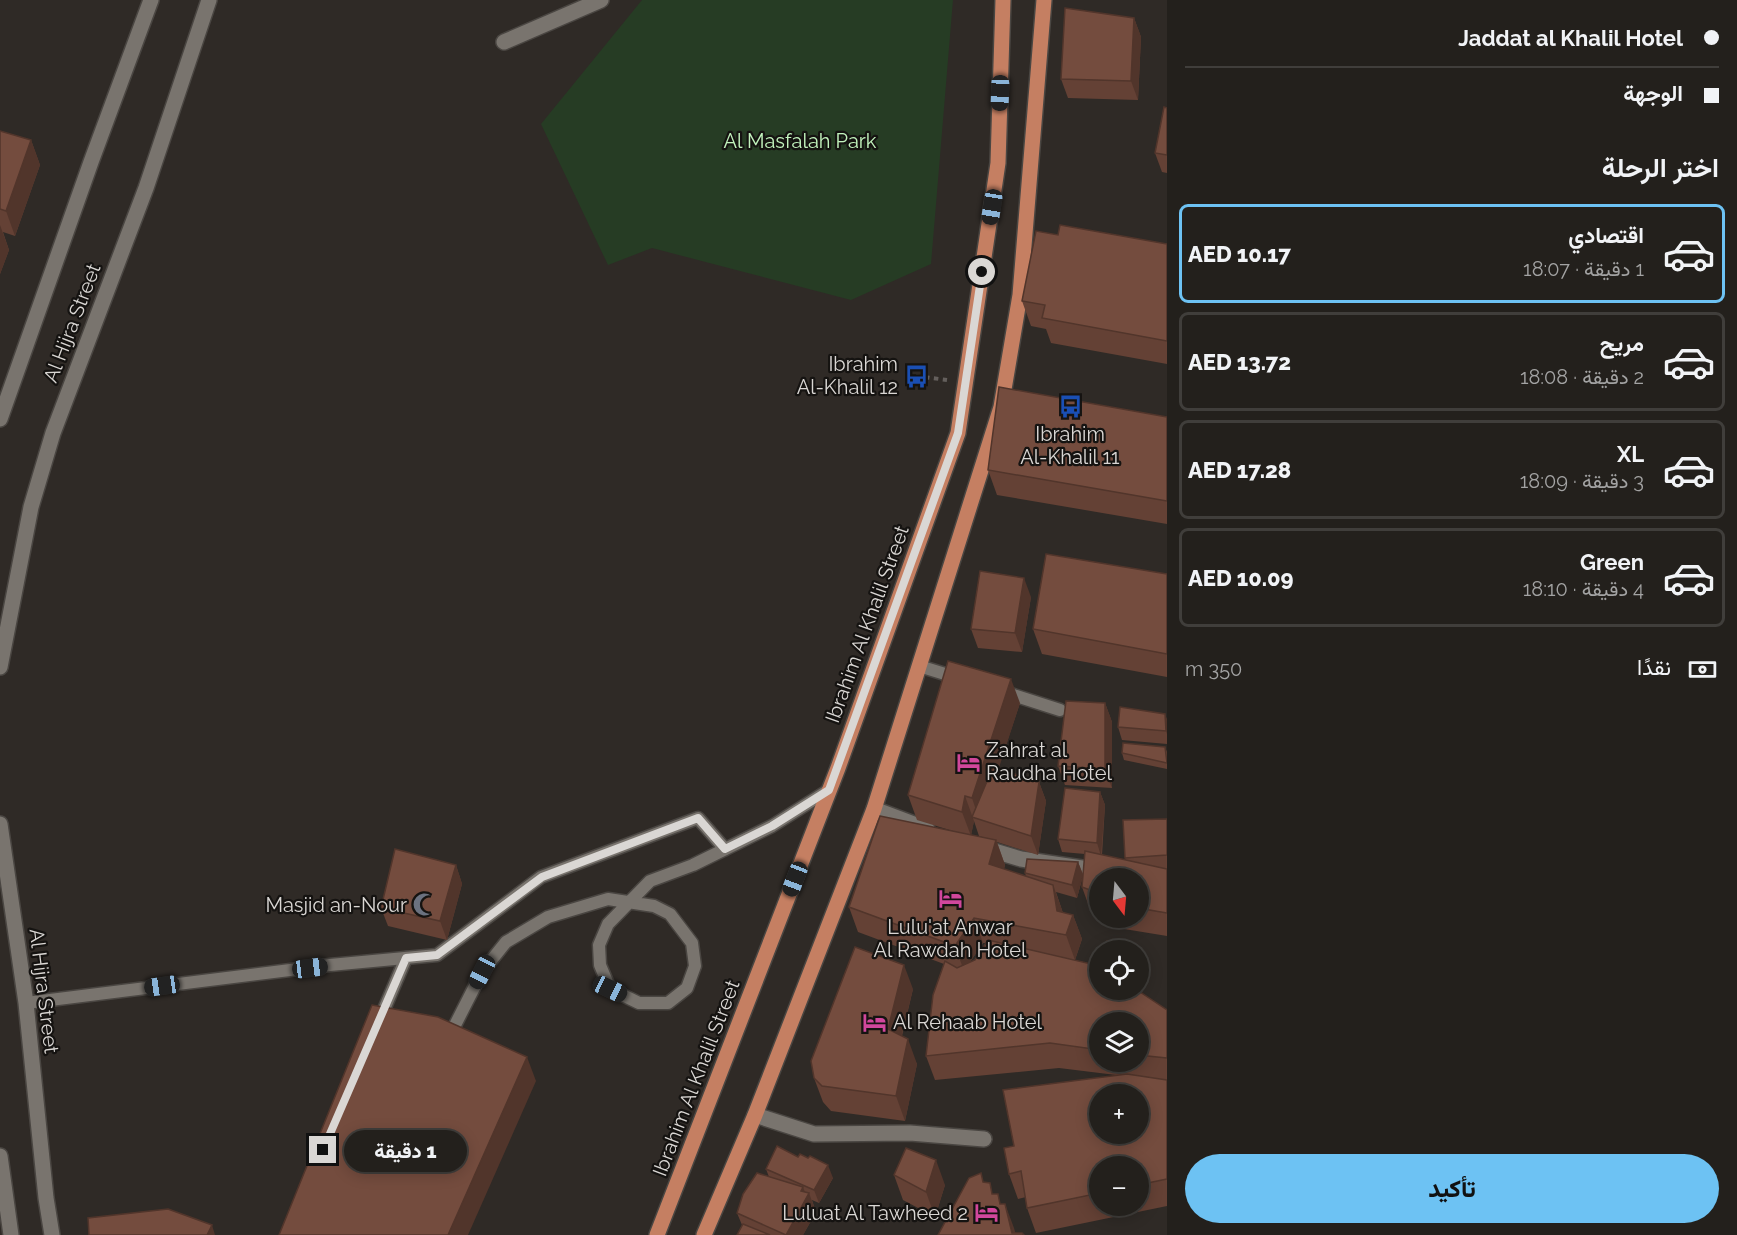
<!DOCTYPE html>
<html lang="ar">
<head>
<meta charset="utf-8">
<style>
	body { margin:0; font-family:Raleway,Vazirmatn,sans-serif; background:#2b2825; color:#f1f3f6; direction:rtl; height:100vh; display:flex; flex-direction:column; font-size:22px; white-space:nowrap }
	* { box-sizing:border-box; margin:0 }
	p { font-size:20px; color:#a3a3a3 }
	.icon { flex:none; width:33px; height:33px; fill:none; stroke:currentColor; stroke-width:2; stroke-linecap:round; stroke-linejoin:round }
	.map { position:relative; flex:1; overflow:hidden; direction:ltr }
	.drawer { display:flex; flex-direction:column; background:#23201c; width:570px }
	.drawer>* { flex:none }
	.top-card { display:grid; align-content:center; height:132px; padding:0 18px; background:#23201c }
	.needle { width:39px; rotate:164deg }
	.buttons { position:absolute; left:1089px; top:868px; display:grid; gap:12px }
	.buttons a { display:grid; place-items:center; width:60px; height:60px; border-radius:50%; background:#23201c; box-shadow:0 3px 15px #0003,0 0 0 2px #403e3b; font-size:30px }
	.end { position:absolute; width:27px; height:27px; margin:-14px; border:8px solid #dad7d4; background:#111; box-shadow:0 0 0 3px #111 }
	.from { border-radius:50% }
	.bubble { position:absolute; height:42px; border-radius:21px; background:#23201c; box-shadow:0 3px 15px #0003,0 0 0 2px #403e3b; font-size:20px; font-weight:800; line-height:42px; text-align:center; direction:rtl }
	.car { position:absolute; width:18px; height:36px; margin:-18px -9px; border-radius:8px; box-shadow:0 0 4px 2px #0007; background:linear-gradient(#222 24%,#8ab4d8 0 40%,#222 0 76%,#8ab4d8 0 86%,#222 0) }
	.top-card b { display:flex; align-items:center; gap:21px; height:57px; font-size:22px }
	.top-card b+b { border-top:2px solid #403e3b }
	.top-card i { width:15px; height:15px; background:#f1f3f6 }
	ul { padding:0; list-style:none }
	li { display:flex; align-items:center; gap:18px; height:99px; margin:0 12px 9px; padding:0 6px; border:3px solid #403e3b; border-radius:9px }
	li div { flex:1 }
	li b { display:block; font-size:22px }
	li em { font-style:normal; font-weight:800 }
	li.active { border-color:#6dc2f3 }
	li>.icon { width:54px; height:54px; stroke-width:1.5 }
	h2 { padding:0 18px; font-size:27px; line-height:72px }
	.pay { display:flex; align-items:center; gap:15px; height:66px; padding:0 18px; font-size:22px }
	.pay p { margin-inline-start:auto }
	.button { display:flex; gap:12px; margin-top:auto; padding:12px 18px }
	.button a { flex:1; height:69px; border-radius:36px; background:#6dc2f3; color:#111; font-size:24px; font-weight:800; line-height:69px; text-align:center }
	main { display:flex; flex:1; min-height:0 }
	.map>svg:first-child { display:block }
</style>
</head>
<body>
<main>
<section class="drawer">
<div class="top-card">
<b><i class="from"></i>Jaddat al Khalil Hotel</b>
<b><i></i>الوجهة</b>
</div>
<h2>اختر الرحلة</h2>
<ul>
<li class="active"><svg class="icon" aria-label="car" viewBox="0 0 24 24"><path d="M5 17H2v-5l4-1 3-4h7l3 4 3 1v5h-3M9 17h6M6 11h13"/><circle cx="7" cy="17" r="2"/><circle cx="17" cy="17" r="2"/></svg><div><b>اقتصادي</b><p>1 دقيقة · 18:07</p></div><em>AED 10.17</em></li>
<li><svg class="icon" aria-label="car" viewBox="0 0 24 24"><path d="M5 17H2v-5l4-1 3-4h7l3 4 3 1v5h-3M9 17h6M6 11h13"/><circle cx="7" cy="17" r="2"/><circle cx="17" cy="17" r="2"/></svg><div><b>مريح</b><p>2 دقيقة · 18:08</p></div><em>AED 13.72</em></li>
<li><svg class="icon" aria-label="car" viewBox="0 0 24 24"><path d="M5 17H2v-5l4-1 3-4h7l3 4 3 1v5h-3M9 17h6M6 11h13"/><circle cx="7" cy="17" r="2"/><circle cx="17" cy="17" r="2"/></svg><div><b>XL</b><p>3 دقيقة · 18:09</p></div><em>AED 17.28</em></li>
<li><svg class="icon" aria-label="car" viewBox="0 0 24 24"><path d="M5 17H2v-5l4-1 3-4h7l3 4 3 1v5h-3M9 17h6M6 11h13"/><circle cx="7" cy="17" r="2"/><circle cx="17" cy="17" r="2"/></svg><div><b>Green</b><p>4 دقيقة · 18:10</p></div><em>AED 10.09</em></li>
</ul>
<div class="pay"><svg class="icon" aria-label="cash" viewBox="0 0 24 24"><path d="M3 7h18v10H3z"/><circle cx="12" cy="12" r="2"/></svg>نقدًا<p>350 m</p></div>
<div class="button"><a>تأكيد</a></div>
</section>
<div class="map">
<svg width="1167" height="1235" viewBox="0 0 1167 1235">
	<rect width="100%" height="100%" fill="#2f2a26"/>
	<path fill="#263c24" d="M642,0H953L931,264L851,300L652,248L608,265L541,124Z"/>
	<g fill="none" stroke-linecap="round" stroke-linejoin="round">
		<defs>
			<g id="lane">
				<path d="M919,666L958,678"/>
				<path d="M1004,692L1060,710"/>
				<path d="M26,1003L330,965L437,955L541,877L698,818L725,849"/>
				<path d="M379,1021L406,958"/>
				<path d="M448,1039L482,972L506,942L548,917L608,899L654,906L670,914L692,943L695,966L687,988L668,1003H639L610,989L600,965L599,945L608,924L650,881L693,865L772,826L829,790"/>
			</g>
			<g id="street">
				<path d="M504,42L601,0"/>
				<path d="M874,809L927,829"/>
				<path d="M981,847L1021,859L1102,871"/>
				<path d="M755,1115L814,1134L910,1133L984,1139"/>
			</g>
			<g id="secondary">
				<path d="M0,419L91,162L151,0"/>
				<path d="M0,667L31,507L53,433L146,188L209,0"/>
				<path d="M0,824L26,1003L46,1198L52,1235"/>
				<path d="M0,1156L11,1235"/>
			</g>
			<g id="primary">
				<path d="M657,1235L838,768L958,433L998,163L1003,0"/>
				<path d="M704,1235L755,1115L874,809L1001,407L1020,295L1044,0"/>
			</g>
		</defs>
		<use href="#lane" stroke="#4a4642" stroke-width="15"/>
		<use href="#street" stroke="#4a4642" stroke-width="18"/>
		<use href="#secondary" stroke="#4a4642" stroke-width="18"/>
		<use href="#primary" stroke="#4a4642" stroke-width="18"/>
		<path stroke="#645f5c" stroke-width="4" stroke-dasharray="4.5 4.5" stroke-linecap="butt" d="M916,376L947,380"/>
		<use href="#lane" stroke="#79746e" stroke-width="12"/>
		<use href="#street" stroke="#79746e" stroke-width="15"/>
		<use href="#secondary" stroke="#79746e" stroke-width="15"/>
		<use href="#primary" stroke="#c57f62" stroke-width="15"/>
	</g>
	<g fill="#644135" fill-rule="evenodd">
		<path d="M1134,18L1141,37L1138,100L1068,98L1061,79Z"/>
		<path d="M1167,108V173L1162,172L1155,153Z"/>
		<path d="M0,131L31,140L40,165L15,236L3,232L9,250L0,274Z"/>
		<path d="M1058,235L1167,244V364L1051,343L1046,329L1031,326L1022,301Z"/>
		<path d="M1167,417V524L997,495L988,470Z"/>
		<path d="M1167,574V677L1042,654L1033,629Z"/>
		<path d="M1031,597L1022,652L978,648L971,629Z"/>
		<path d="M1020,703L998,769L1039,782L1046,801L1038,855L997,842L1005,865L1004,869L1026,876L1025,873L1078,862L1083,874L1085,854L1062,852L1058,839L1100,792L1105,805L1102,855L1126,860L1125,858L1167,819V936L1106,926L1102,918H1138V879H1100V915L1091,912L1082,887L1083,876L1077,898L1056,892L1063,913L1073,915L1082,939L1075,960L1100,966L1146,970L1142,993L1167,1010V1206L1036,1233L1027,1208L1026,1197L1018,1199L1009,1174L1014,1146L1116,1075L1059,1068L935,1080L926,1056L944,964L858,932L849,907L956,832L917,820L908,795ZM974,821L979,836L988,839L971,835ZM983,943H986L975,960L970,962ZM1100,1023H1138V1062H1100ZM1100,1167H1138V1206H1100Z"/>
		<path d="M1105,703L1112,722V788L1065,785L1058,766Z"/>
		<path d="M1167,719V744L1122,740L1118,727Z"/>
		<path d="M1165,747L1167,752V769L1124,760L1122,753Z"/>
		<path d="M456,865L462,884L447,940L388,926L381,908Z"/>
		<path d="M913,989L902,1036L917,1064L905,1121L831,1111L823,1102L814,1078Z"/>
		<path d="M766,1169L833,1178L819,1203L812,1200L816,1212L803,1235H737L742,1225L737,1213L769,1177Z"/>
		<path d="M894,1175L945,1185L935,1217L903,1200Z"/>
	</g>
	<g fill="#51352b">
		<path d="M1134,18L1141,37L1138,100L1131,81Z"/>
		<path d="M31,140L40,165L15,236L6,211Z"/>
		<path d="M0,225L9,250L0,274Z"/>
		<path d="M1024,578L1031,597L1022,652L1015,633Z"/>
		<path d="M1011,679L1020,703L982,820L979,819L972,798Z"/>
		<path d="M1105,703L1112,722V788L1105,769Z"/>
		<path d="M1165,714L1167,719V734L1166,731Z"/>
		<path d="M1039,782L1046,801L1038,855L1031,836Z"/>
		<path d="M1100,792L1105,805L1101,856L1097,843Z"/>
		<path d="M965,796L974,821L971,836L962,812Z"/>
		<path d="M996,840L1005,865L998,889L989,864Z"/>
		<path d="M1078,862L1083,875L1077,898L1072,885Z"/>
		<path d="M456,865L462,884L447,940L440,921Z"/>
		<path d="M1053,885L1062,910L1066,936L1057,911Z"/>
		<path d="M1073,915L1082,939L1075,960L1066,935Z"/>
		<path d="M974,918L983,943L964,971L955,946Z"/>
		<path d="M1137,945L1146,970L1139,1010L1132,990H1138V951H1136Z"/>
		<path d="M904,965L913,989L897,1054L888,1029Z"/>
		<path d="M908,1039L917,1064L905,1121L896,1096Z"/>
		<path d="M527,1057L536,1081L468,1235H448Z"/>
		<path d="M936,1160L945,1185L935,1217L926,1192Z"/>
		<path d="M828,1165L833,1178L819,1203L814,1190Z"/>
		<path d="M803,1187L807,1197L809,1193L816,1212L803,1235H786L801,1191Z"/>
		<path d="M1005,1204L1014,1228L1016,1235H1013Z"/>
		<path d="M212,1225L215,1235H207Z"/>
	</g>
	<g fill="#744c3e" stroke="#51352b" stroke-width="1.5" fill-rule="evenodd">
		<path d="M1065,8L1134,18L1131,81L1061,79Z"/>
		<path d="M1164,107L1167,108V155L1155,153Z"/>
		<path d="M0,131L31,140L6,211L0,209Z"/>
		<path d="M1060,225L1167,244V341L1042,318L1045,305L1022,301L1036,231L1058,235Z"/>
		<path d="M999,387L1167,417V501L988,470Z"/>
		<path d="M1046,554L1167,574V654L1033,629Z"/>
		<path d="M980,571L1024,578L1015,633L971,629Z"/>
		<path d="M948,661L1011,679L972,798L965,796L962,812L908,795Z"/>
		<path d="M1066,701L1105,703V769L1058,766Z"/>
		<path d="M1120,707L1165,714L1166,731L1118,727Z"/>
		<path d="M1123,743L1165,747L1167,763L1122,753Z"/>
		<path d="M993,767L1039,782L1031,836L972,817Z"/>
		<path d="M1065,788L1100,792L1097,843L1058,839Z"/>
		<path d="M880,816L996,840L989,864L1053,885L1057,911L1073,915L1066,935L974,918L955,946L849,907Z"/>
		<path d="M1167,819V855L1125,858L1123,820Z"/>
		<path d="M395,849L456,865L440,921L381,908Z"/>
		<path d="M1085,851L1167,869V913L1138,908V879H1100V902H1097L1098,893L1082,887Z"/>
		<path d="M1027,859L1078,862L1072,885L1025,873Z"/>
		<path d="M988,940L1100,966V990H1137L1167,1010V1058L1138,1055V1023H1100V1050L1050,1043L926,1056L933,995L945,961L957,968L975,960Z"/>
		<path d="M1107,941L1137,945L1136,951H1105Z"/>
		<path d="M855,947L904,965L888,1029L908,1039L896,1096L822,1086L814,1078L811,1061Z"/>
		<path d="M372,1005L438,1017L527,1057L448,1235H279Z"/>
		<path d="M1127,1074L1167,1080V1179L1138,1185V1167H1100V1193L1027,1208L1021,1171L1009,1174L1004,1148L1014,1146L1003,1090ZM1100,1095H1138V1134H1100Z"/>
		<path d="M777,1146L798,1157L800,1154L808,1158L810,1156L828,1165L814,1190L766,1169Z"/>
		<path d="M906,1148L936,1160L926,1192L894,1175Z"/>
		<path d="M757,1173L803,1187L801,1191L809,1193L786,1235L737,1213L743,1194Z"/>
		<path d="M981,1173L983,1182L990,1183L992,1194H998L1000,1204H1005L1012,1233H1022L1024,1235H938L969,1178Z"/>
		<path d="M168,1209L212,1225L207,1235H89L88,1218Z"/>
		<path d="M743,1224L770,1235H737Z"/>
	</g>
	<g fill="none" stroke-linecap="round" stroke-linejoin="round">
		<path stroke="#dad7d4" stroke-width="8" d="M323,1150L406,958L437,955L542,877L698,818L725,849L772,826L829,790L958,433L982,272"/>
	</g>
	<defs>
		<symbol id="bus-bare" viewBox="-9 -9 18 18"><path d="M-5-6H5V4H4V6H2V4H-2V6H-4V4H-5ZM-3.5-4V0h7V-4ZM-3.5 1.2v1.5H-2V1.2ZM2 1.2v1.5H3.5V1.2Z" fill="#1a4fb4" stroke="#151311" stroke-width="2.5" paint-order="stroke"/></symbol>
		<symbol id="hotel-bare" viewBox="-9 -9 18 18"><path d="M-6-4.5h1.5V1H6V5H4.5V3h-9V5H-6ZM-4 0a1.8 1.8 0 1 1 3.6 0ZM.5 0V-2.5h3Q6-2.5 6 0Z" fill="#d1479c" stroke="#151311" stroke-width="2.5" paint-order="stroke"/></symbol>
		<symbol id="mosque-bare" viewBox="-9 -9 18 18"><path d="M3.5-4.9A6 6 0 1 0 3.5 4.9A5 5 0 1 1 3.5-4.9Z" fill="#6b7280" stroke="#151311" stroke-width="2.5" paint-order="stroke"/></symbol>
	</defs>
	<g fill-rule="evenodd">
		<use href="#bus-bare" x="900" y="360" width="33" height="33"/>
		<use href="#bus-bare" x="1054" y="390" width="33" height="33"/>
		<use href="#hotel-bare" x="952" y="746" width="33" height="33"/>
		<use href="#hotel-bare" x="934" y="882" width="33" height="33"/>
		<use href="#mosque-bare" x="408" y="888" width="33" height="33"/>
		<use href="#hotel-bare" x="858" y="1006" width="33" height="33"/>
		<use href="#hotel-bare" x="970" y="1196" width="33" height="33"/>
	</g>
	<g text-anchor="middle" stroke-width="4.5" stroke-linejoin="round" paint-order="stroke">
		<g font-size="20" fill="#c2f3bd" stroke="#151311">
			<text x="800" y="148">Al Masfalah Park</text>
		</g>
		<g font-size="20" fill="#dad7d4" stroke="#151311">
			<text transform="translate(72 323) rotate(-69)" y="7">Al Hijra Street</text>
			<text transform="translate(867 624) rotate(-70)" y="7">Ibrahim Al Khalil Street</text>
			<text transform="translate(44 991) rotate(83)" y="7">Al Hijra Street</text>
			<text transform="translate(696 1078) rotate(-69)" y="7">Ibrahim Al Khalil Street</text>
		</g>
		<g font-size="20" fill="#dad7d4" stroke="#151311" text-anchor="end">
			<text x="898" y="371">Ibrahim<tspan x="898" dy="23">Al-Khalil 12</tspan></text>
			<text x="1070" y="441" text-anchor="middle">Ibrahim<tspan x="1070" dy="23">Al-Khalil 11</tspan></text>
			<text x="986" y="757" text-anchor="start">Zahrat al<tspan x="986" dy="23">Raudha Hotel</tspan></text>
			<text x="407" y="912">Masjid an-Nour</text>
			<text x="950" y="934" text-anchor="middle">Lulu'at Anwar<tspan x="950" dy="23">Al Rawdah Hotel</tspan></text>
			<text x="893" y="1029" text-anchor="start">Al Rehaab Hotel</text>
			<text x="968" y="1220">Luluat Al Tawheed 2</text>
		</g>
	</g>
</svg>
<div class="buttons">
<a><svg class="needle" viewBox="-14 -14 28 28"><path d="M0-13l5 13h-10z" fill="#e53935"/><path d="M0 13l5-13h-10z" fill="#a3a3a3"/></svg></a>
<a><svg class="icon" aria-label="locate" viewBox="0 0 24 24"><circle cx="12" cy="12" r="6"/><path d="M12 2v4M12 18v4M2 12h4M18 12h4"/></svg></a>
<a><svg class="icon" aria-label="layers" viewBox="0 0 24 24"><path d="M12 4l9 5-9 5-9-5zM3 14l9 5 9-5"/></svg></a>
<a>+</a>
<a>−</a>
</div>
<i class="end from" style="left:982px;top:272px"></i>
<i class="end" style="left:323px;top:1150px"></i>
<div class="bubble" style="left:344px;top:1130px;width:123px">1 دقيقة</div>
<i class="car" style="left:1000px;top:93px;rotate:182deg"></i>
<i class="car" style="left:992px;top:207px;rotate:189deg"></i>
<i class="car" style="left:795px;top:879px;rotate:201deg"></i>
<i class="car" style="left:310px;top:968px;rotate:83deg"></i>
<i class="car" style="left:482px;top:972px;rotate:207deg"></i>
<i class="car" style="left:162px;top:986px;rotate:262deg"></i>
<i class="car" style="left:610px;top:989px;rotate:115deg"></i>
</div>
</main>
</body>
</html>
